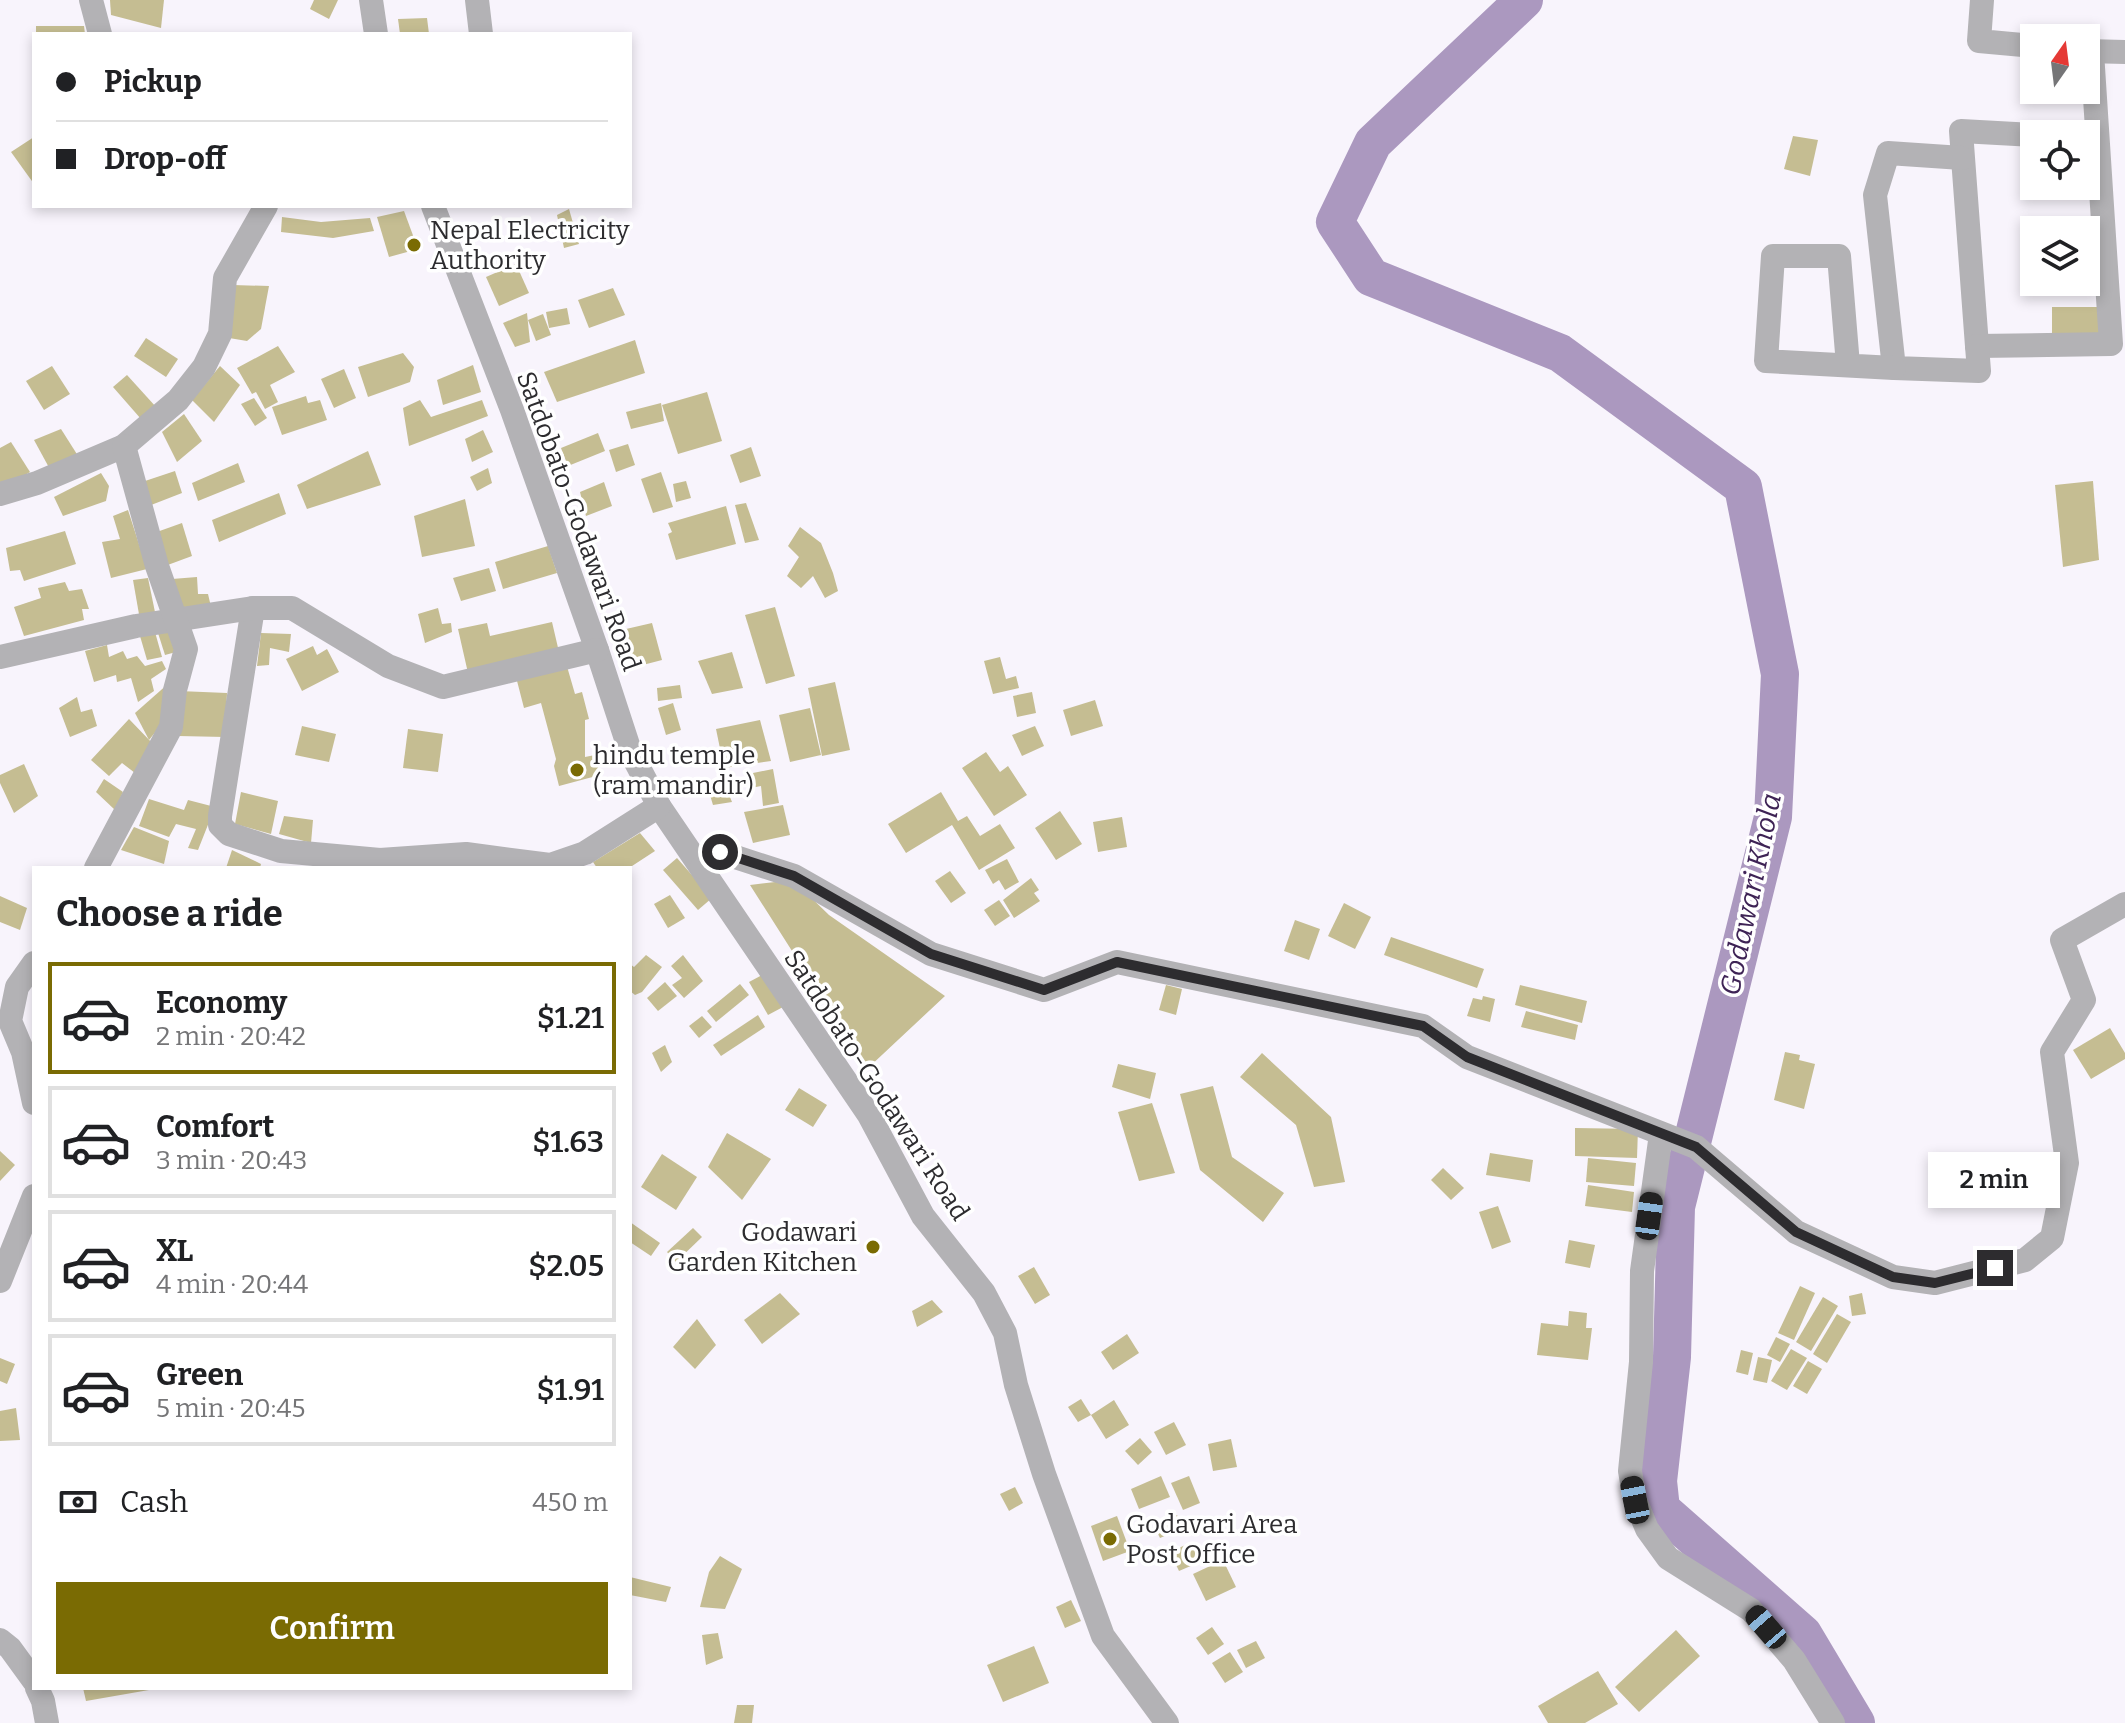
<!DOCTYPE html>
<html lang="en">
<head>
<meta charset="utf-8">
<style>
	body { margin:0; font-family:Bitter,serif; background:#f2f2f2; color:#202124; height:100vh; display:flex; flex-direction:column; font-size:30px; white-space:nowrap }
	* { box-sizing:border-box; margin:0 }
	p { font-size:26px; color:#757577 }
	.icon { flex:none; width:44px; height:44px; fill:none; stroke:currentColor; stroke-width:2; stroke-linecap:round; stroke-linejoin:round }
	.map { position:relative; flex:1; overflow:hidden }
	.panel { position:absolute; left:32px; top:866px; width:600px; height:824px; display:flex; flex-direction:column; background:#fff; border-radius:0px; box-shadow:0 4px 12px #0003 }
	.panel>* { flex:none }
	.banner { position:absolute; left:32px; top:32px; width:600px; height:176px; border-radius:0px; box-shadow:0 4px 12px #0003; display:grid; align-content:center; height:176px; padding:0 24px; background:#fff }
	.needle { width:52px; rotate:14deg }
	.buttons { position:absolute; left:2020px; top:24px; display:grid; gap:16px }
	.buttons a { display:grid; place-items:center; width:80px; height:80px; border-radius:0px; background:#fff; box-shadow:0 4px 12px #0003; font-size:40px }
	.end { position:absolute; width:36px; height:36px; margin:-18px; border:10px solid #2d2c2f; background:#fff; box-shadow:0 0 0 4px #fff }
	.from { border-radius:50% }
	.bubble { position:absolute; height:56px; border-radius:0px; background:#fff; box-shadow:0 4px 12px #0003; font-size:26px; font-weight:600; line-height:56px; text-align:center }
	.car { position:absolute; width:24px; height:48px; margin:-24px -12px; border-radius:10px; box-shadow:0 0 6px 2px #0007; background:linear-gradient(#222 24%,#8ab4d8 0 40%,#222 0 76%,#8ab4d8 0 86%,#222 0) }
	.banner b { display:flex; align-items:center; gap:28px; height:76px; font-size:30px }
	.banner b+b { border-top:2px solid #e0e0e0 }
	.banner i { width:20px; height:20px; background:#202124 }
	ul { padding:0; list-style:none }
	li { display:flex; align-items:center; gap:24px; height:112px; margin:0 16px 12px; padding:0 8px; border:4px solid #e0e0e0; border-radius:0px }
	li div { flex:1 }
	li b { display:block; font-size:30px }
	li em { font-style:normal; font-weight:600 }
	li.current { border-color:#7a6b03 }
	li>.icon { width:72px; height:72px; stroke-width:1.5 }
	h2 { padding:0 24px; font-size:36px; line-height:96px }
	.pay { display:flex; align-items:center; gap:20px; height:88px; padding:0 24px; font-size:30px }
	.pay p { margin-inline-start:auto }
	.action { display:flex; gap:16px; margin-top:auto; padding:16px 24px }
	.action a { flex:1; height:92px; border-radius:0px; background:#7a6b03; color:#fff; font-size:32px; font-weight:600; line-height:92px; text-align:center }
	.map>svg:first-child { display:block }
</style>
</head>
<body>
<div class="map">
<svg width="2125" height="1723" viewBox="0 0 2125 1723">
	<rect width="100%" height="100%" fill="#f8f4fc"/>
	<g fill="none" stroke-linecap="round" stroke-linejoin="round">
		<path stroke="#ab98bf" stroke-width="38" d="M1524,0L1373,143L1335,222L1371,277L1560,353L1743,487L1780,674L1773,817L1676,1207L1672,1357L1658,1481L1661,1509L1803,1634L1856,1723"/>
	</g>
	<g fill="#c5bd92">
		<path d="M110,0H164L161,28L111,15Z"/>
		<path d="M314,0H338L329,19L310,9Z"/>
		<path d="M427,18L429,34H400L398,19Z"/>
		<path d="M36,26H84L85,34H36Z"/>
		<path d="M1793,136L1818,140L1810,176L1784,169Z"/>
		<path d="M34,137V184L11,152Z"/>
		<path d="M569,209L579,244L564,248L557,215Z"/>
		<path d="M404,211L418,249L389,257L377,217Z"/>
		<path d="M282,217L321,222L370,218L374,231L333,238L281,232Z"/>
		<path d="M516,264L529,293L499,306L486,277Z"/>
		<path d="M233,285L269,286L261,329L247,341L229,338Z"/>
		<path d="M613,288L625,315L589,328L578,300Z"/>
		<rect x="2052" y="307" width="48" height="31"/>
		<path d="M567,308L570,324L549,328L546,312Z"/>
		<path d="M527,313L530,342L515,347L503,323Z"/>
		<path d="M543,314L551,335L536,341L528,320Z"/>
		<path d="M146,338L178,359L166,377L134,356Z"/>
		<path d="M635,340L645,373L557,402L544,372Z"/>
		<path d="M278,346L295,372L270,385L278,402L265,409L256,392L252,394L237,368Z"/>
		<path d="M403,353L414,367L410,382L368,397L358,367Z"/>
		<path d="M473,365L481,392L443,405L437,380Z"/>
		<path d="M52,366L70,394L44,410L26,381Z"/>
		<path d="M220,366L240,385L214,422L192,400Z"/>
		<path d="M344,369L356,398L334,408L321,379Z"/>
		<path d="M127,375L156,407L141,419L113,387Z"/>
		<path d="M707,392L722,441L678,454L662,405Z"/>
		<path d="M306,396L308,403L320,400L327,420L282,435L272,407Z"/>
		<path d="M254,398L267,418L255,426L241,404Z"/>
		<path d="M420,400L431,417L482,400L488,416L409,446L403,408Z"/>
		<path d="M661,403L664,421L631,429L626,412Z"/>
		<path d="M184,414L202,441L177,462L162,432Z"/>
		<path d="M61,429L80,459L52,473L34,440Z"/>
		<path d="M483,430L493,452L472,462L465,439Z"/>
		<path d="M598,433L605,451L568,466L561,448Z"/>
		<path d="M11,442L30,472L0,491V448Z"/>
		<path d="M628,444L635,465L616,472L609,450Z"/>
		<path d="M751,447L761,476L740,483L730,455Z"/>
		<path d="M368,451L381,485L307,509L297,485Z"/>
		<path d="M238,463L245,482L198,501L192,483Z"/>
		<path d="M488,468L492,483L477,491L470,477Z"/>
		<path d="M175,471L182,493L146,507L139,483Z"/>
		<path d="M661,472L673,507L653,513L641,479Z"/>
		<path d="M101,473L109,486L106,501L63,516L54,497Z"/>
		<path d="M686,481L691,498L676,502L673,484Z"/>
		<path d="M2093,481L2099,560L2063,567L2055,485Z"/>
		<path d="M604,482L612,506L586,516L580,492Z"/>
		<path d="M279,493L286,514L219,542L212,520Z"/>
		<path d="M465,499L475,546L422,557L414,516Z"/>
		<path d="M746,503L759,540L745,543L735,505Z"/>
		<path d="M726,506L736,544L676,560L668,534L672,532L668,523Z"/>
		<path d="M128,510L147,569L111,578L102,542L120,539L113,516Z"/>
		<path d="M182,523L192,556L165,566L154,533Z"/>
		<path d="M800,527L821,543L833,573L838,591L825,598L813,576L801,588L787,576L799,557L788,546Z"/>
		<path d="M65,531L76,564L24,581L20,570L10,571L6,548Z"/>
		<path d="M548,546L557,573L503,589L495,562Z"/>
		<path d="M489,568L496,591L461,601L453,578Z"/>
		<path d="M197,577L198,594H208L212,611L177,616L172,579Z"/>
		<path d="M148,578L156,617L140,620L133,580Z"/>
		<path d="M65,582L69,591L82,589L89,609H82L84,620L24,636L14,607L41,598L38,588Z"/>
		<path d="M775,607L795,676L766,684L745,615Z"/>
		<path d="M438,608L442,624L451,623L452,632L425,643L418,614Z"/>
		<path d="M552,622L559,652L468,673L458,629L487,623L490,636Z"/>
		<path d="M652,623L662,660L635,667L626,629Z"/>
		<path d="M170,629L176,652L165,655L158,633Z"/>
		<path d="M155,632L162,657L147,660L140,636Z"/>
		<path d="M261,633L291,634L289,652L270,648L269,665L257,666Z"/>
		<path d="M107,645L109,657L123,651L127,659L137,656L145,666L162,661L166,669L151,679L154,691L138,702L131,678L117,682L116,675L94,682L85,651Z"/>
		<path d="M313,646L317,655L327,649L339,672L302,691L286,659Z"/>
		<path d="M732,652L743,688L712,694L698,661Z"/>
		<path d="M1000,657L1006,679L1016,676L1019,688L993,694L984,661Z"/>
		<path d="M566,663L575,694L582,692L589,719L585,720V757L595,755L600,775L559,786L554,766L556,759L541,703L524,708L516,677Z"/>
		<path d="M835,682L850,750L822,756L808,688Z"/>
		<path d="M169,683L165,720L149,740L135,713Z"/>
		<path d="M680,685L682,698L658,701L657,688Z"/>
		<path d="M179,691L227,693L225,737L178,736Z"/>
		<path d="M1032,692L1036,713L1017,717L1013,696Z"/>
		<path d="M77,697L81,712L92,709L97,726L70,737L59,708Z"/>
		<path d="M1095,700L1103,726L1071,736L1063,710Z"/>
		<path d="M673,703L681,730L666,735L658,708Z"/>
		<path d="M810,708L821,755L790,762L779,715Z"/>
		<path d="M129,719L154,745L135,773L122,763L109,776L91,760Z"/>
		<path d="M760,720L771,761L724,768L716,729Z"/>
		<path d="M302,726L336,734L329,762L295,755Z"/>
		<path d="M1035,726L1044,746L1022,756L1012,735Z"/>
		<path d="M408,729L443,734L438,772L403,768Z"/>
		<path d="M986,752L1000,772L1008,766L1027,795L994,816L962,768Z"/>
		<path d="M24,764L38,796L14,813L0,783V775Z"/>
		<path d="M773,769L779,803L763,806L761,786L751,788L748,774Z"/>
		<path d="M739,777L738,796L730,797L732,802L713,805L709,792L724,790L722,779Z"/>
		<path d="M104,779L123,792L115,810L96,792Z"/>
		<path d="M241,792L278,801L271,834L235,824Z"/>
		<path d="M941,792L958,821L967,816L980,836L1000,824L1015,848L979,870L952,825L906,853L888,824Z"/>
		<path d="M149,799L184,810L188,800L215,807L198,850L188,848L196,829L176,824L169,837L139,826Z"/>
		<path d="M783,805L790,835L753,843L744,812Z"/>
		<path d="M1060,811L1082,844L1056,860L1035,828Z"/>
		<path d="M284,816L313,820L311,843L279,834Z"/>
		<path d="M1122,817L1127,847L1098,852L1093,822Z"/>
		<path d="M134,827L169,841L164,864L121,850Z"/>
		<path d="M640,833L655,851L629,868H597L593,862Z"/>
		<path d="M232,850L261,864L260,868H226Z"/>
		<path d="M677,858L712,898L698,910L663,870Z"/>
		<path d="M1007,859L1019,882L1005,890L999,880L993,884L985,870Z"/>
		<path d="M950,871L966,893L951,903L935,881Z"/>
		<path d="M1031,878L1039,890L1034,893L1040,901L1014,918L1003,900Z"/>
		<path d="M793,880L829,915L945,996L867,1069L750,885Z"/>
		<path d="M670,895L685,918L668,928L654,904Z"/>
		<path d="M0,896L27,908L20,930L0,922Z"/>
		<path d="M999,900L1010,916L995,926L984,910Z"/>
		<path d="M1344,903L1371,917L1355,949L1328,936Z"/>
		<path d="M1295,920L1320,929L1309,960L1284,951Z"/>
		<path d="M1391,937L1484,969L1477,988L1384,955Z"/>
		<path d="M646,955L662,967L642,992L635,995L630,991V964L634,967Z"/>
		<path d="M683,955L703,981L684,998L672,985L682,978L671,966Z"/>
		<path d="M764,974L783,1007L768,1015L749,982Z"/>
		<path d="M665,982L677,996L658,1011L647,998Z"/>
		<path d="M740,984L749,995L716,1022L707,1011Z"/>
		<path d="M1166,985L1182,989L1176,1015L1159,1010Z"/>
		<path d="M1520,985L1587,1001L1582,1023L1515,1005Z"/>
		<path d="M1483,996L1495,999L1490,1022L1467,1016L1473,998L1482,1000Z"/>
		<path d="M1526,1011L1578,1025L1575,1040L1521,1027Z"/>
		<path d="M758,1015L765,1027L721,1056L713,1045Z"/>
		<path d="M702,1016L712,1027L699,1038L689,1026Z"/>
		<path d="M2110,1028L2125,1053V1059L2091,1079L2073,1050Z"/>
		<path d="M665,1045L672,1062L661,1072L652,1053Z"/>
		<path d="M1785,1052L1800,1055L1799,1060L1815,1064L1804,1109L1774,1100Z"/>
		<path d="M1262,1053L1331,1117L1345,1182L1314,1187L1296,1125L1240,1077Z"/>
		<path d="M1118,1064L1156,1073L1150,1099L1112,1087Z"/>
		<path d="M1213,1086L1232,1157L1284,1193L1263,1222L1200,1170L1180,1094Z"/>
		<path d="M799,1088L827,1105L813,1127L785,1110Z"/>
		<path d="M1152,1103L1175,1173L1139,1181L1118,1112Z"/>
		<path d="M1575,1128L1638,1129L1637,1158L1575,1156Z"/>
		<path d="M727,1133L771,1159L742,1200L708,1167Z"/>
		<path d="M0,1151L15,1165L0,1181Z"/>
		<path d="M1490,1153L1533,1160L1530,1182L1486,1175Z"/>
		<path d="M662,1154L697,1177L676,1210L641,1187Z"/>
		<path d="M1588,1158L1636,1163L1634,1186L1586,1182Z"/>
		<path d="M1443,1168L1464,1188L1451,1200L1431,1180Z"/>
		<path d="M1588,1185L1634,1192L1632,1212L1585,1206Z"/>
		<path d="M1498,1206L1511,1242L1492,1249L1479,1212Z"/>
		<path d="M630,1222L660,1243L651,1256L630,1242Z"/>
		<path d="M693,1228L702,1237L676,1262L667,1252Z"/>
		<path d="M1569,1240L1595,1245L1590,1268L1565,1263Z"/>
		<path d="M1034,1267L1050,1295L1035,1304L1018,1276Z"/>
		<path d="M1800,1286L1815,1293L1794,1340L1778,1333Z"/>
		<path d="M780,1293L800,1314L762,1344L744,1320Z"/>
		<path d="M1862,1293L1866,1314L1852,1316L1849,1296Z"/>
		<path d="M1823,1297L1838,1306L1811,1351L1796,1342Z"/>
		<path d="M932,1300L943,1312L917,1327L912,1311Z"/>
		<path d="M1569,1311L1587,1313L1586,1328H1592L1588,1360L1537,1355L1541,1323L1568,1326Z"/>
		<path d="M1837,1314L1851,1322L1827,1363L1813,1354Z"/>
		<path d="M697,1319L716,1345L695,1369L673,1347Z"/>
		<path d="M1127,1334L1139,1353L1113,1370L1101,1352Z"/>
		<path d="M1776,1337L1790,1344L1780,1362L1767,1355Z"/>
		<path d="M1791,1349L1807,1358L1787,1390L1771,1381Z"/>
		<path d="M1741,1350L1753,1353L1748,1375L1736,1372Z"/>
		<path d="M1758,1357L1772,1360L1767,1383L1753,1380Z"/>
		<path d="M0,1358L15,1364L7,1384L0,1381Z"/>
		<path d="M1808,1361L1822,1369L1807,1394L1793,1386Z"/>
		<path d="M1081,1399L1091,1415L1078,1422L1068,1407Z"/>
		<path d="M1114,1400L1129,1425L1106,1439L1091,1415Z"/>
		<path d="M16,1408L20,1440L0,1441V1411Z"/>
		<path d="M1174,1422L1186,1445L1166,1455L1154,1432Z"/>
		<path d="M1140,1438L1152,1452L1138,1465L1125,1451Z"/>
		<path d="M1231,1439L1237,1467L1213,1471L1208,1444Z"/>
		<path d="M1161,1476L1170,1497L1139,1509L1131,1489Z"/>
		<path d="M1189,1476L1200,1503L1183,1510L1171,1483Z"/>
		<path d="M1015,1487L1023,1503L1009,1511L1000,1494Z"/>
		<path d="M1177,1515L1183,1528L1160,1538L1154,1526Z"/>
		<path d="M1117,1516L1130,1551L1103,1561L1091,1526Z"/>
		<path d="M1192,1542L1200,1562L1179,1571L1170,1552Z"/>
		<path d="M720,1556L742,1569L725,1609L700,1607L709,1572Z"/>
		<path d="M1223,1560L1236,1587L1206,1601L1193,1574Z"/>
		<path d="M630,1577L671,1587L666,1602L630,1595Z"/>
		<path d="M1071,1600L1081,1621L1065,1628L1056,1607Z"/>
		<path d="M1212,1627L1224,1644L1208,1655L1196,1638Z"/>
		<path d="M1676,1630L1700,1656L1639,1712L1615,1687Z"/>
		<path d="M718,1633L723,1658L706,1665L702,1635Z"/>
		<path d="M1256,1641L1265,1658L1246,1668L1237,1650Z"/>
		<path d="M1034,1646L1049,1683L1003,1702L987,1665Z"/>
		<path d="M1230,1652L1243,1672L1225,1683L1212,1663Z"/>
		<path d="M1598,1671L1618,1704L1585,1723H1548L1538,1706Z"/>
		<path d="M83,1688H149V1690L86,1701Z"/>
		<path d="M737,1705H754L752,1723H734Z"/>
	</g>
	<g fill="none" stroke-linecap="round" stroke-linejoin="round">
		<g stroke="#b3b2b5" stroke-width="24">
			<path d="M91,0L100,34"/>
			<path d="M371,0L376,34"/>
			<path d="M477,0L481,34"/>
			<path d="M1982,0L1979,41L2034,46"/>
			<path d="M2086,51L2125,52"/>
			<path d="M2034,135L1961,131L1977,346L2111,344L2092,52"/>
			<path d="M1962,158L1888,153L1875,195L1894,368L1979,371L1977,346"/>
			<path d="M433,206L512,410L597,650L630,751L659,806L869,1115L923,1216L984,1293L1005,1333L1016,1385L1044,1474L1103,1636L1167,1723"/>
			<path d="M1848,365L1839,256H1773L1766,361L1894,368"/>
			<path d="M0,494L37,483L124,446L178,400L204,367L220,334L225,278L266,206"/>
			<path d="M253,608L220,816V825L229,834L281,851L380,860L466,854L550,865L585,853L659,806"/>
			<path d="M0,657L136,626L253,608H292L388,666L443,687L597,650"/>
			<path d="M702,867L720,852L794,876L931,954L1044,990L1117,962L1423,1026L1467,1057L1696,1147L1796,1232L1893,1277L1935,1283L2025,1260L2052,1238L2067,1163L2052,1052L2084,1000L2062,940L2125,904"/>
			<path d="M96,868L171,727L175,690L186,649L157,566L124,446"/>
			<path d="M34,963L17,987L10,1021L23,1052L34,1103"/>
			<path d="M1661,1134L1642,1271L1641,1362L1630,1471L1635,1500L1647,1529L1668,1558L1751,1610L1794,1660L1833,1723"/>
			<path d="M0,1281L34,1196"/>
			<path d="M0,1640L10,1648L34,1681"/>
			<path d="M37,1688L43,1701L47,1723"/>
		</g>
	</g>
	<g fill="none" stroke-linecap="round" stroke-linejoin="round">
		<path stroke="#2d2c2f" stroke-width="10" d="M720,852L794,876L931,954L1044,990L1117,962L1423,1026L1467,1057L1696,1147L1796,1232L1893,1277L1935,1283L1995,1268"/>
	</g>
	<g fill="#7a6b03" stroke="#fff" stroke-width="3">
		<circle cx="414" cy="245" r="8"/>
		<circle cx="577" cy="770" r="8"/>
		<circle cx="873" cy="1247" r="8"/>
		<circle cx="1110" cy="1539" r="8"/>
	</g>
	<g text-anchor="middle" stroke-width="7" stroke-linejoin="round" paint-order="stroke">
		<g font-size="26" fill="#2d2c2f" stroke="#fff" text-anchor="start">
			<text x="430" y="239">Nepal Electricity<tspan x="430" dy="30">Authority</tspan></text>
			<text x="593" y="764">hindu temple<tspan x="593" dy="30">(ram mandir)</tspan></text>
			<text x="857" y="1241" text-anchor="end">Godawari<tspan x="857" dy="30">Garden Kitchen</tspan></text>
			<text x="1126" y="1533">Godavari Area<tspan x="1126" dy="30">Post Office</tspan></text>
		</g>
		<g font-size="26" fill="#2d2c2f" stroke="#fff">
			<text transform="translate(579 521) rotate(70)" y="9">Satdobato-Godawari Road</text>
			<text transform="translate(877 1085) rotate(57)" y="9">Satdobato-Godawari Road</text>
		</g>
		<g font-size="28" font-style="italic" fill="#3e2355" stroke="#fff">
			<text transform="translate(1750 894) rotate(-78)" y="10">Godawari Khola</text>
		</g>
	</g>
</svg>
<div class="buttons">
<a><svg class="needle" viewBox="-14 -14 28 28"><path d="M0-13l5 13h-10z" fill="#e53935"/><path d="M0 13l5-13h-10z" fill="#757577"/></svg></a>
<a><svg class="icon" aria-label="locate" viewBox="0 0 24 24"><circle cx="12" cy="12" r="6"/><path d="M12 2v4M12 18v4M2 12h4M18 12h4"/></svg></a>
<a><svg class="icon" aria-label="layers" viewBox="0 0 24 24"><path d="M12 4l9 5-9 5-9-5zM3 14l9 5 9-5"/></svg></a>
</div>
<i class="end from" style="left:720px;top:852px"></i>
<i class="end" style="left:1995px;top:1268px"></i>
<div class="bubble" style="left:1928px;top:1152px;width:132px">2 min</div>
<i class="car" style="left:1649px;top:1216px;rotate:8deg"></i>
<i class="car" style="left:1635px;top:1500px;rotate:349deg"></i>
<i class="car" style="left:1766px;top:1627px;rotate:319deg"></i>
<div class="banner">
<b><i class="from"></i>Pickup</b>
<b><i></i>Drop-off</b>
</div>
<section class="panel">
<h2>Choose a ride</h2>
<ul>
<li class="current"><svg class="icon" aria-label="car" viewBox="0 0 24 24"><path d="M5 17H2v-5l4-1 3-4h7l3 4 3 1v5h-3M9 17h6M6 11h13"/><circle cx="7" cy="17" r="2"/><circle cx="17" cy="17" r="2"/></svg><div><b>Economy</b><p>2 min · 20:42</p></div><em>$1.21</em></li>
<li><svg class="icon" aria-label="car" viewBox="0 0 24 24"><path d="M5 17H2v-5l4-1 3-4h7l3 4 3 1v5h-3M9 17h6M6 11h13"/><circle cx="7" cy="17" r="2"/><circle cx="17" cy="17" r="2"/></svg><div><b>Comfort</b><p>3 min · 20:43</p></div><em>$1.63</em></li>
<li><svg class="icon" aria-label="car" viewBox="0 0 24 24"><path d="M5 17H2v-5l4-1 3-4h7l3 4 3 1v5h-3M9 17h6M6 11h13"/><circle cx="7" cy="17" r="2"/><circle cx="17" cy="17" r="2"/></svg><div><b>XL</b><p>4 min · 20:44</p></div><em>$2.05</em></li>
<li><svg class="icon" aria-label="car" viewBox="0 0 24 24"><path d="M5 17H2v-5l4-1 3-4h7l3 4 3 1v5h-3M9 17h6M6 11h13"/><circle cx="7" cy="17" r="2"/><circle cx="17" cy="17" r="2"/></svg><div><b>Green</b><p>5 min · 20:45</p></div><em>$1.91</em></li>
</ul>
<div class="pay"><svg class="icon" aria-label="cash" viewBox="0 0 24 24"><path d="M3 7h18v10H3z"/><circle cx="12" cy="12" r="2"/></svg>Cash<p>450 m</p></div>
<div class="action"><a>Confirm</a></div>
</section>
</div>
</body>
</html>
